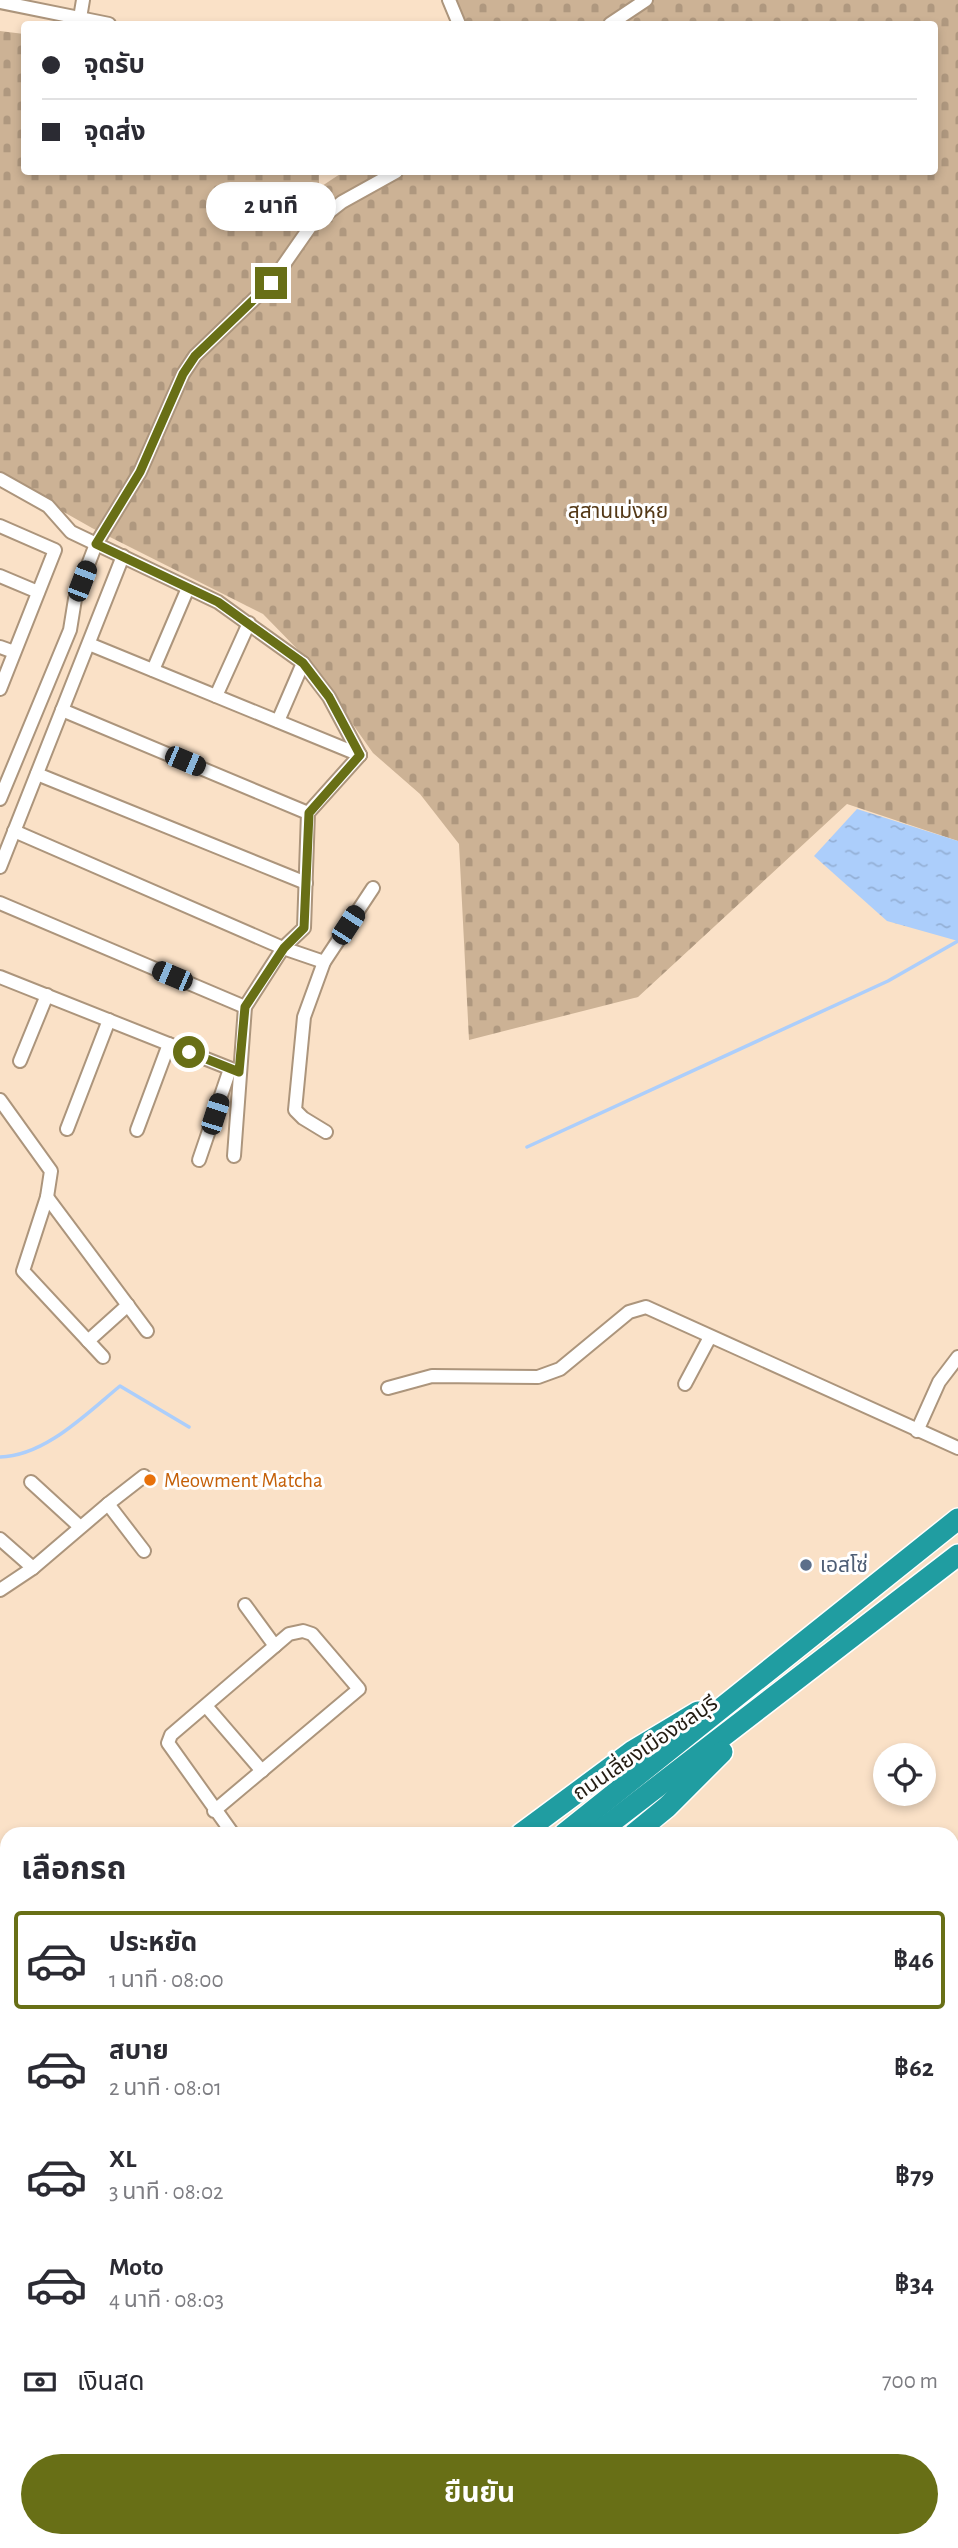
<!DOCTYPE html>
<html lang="th">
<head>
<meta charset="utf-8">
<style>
	body { margin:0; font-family:"Alegreya Sans","Noto Sans Thai",sans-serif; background:#f2f2f3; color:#2b2b33; height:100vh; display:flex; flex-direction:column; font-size:26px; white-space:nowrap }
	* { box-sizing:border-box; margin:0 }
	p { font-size:23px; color:#7c7c81 }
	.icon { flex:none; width:38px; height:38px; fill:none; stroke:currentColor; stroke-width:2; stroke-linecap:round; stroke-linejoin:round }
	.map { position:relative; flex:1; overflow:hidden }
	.details { position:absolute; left:0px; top:1827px; width:959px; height:721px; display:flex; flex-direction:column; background:#fff; border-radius:21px 21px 0 0; box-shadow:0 4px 10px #0003 }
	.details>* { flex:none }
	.guide { position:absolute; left:21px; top:21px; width:917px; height:154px; border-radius:7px; box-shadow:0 4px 10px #0003; display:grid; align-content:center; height:154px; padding:0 21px; background:#fff }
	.buttons { position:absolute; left:873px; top:1743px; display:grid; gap:14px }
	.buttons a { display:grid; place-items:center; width:63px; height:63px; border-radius:50%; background:#fff; box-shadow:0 4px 10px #0003; font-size:35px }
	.end { position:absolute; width:32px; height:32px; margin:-16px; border:9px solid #686f16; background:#fff; box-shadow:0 0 0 4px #fff }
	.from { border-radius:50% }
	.bubble { position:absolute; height:49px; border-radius:24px; background:#fff; box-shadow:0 4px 10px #0003; font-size:23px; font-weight:700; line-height:49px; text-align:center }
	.car { position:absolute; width:21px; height:42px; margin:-21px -10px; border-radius:9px; box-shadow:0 0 5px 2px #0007; background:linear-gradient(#222 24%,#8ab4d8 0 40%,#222 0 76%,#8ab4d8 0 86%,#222 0) }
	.guide b { display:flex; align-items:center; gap:24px; height:66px; font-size:26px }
	.guide b+b { border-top:2px solid #e1e1e2 }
	.guide i { width:18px; height:18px; background:#2b2b33 }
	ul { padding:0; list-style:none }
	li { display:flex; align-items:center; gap:21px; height:98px; margin:0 14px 10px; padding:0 7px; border:4px solid transparent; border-radius:7px }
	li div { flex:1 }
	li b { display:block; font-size:26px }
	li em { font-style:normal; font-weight:700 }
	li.selected { border-color:#686f16 }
	li>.icon { width:63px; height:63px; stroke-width:1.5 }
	h2 { padding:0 21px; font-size:32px; line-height:84px }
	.pay { display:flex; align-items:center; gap:18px; height:77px; padding:0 21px; font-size:26px }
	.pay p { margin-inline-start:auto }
	.action { display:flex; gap:14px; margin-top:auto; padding:14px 21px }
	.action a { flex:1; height:80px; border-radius:42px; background:#686f16; color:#fff; font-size:28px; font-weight:700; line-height:80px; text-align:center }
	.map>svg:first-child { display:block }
</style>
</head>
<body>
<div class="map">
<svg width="958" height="2548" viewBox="0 0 958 2548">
	<defs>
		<pattern id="cemetery-stones" width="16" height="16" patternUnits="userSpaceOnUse" patternTransform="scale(1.75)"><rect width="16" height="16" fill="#ccb295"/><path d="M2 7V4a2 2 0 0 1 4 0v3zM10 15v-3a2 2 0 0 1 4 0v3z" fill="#af987f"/></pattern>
		<pattern id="water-ripples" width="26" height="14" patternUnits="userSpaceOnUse" patternTransform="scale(1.75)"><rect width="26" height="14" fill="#accefb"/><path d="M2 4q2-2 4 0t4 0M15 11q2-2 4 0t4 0" fill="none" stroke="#94b0d6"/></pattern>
	</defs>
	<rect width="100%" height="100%" fill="#fae1c7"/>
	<path fill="url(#cemetery-stones)" d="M441,0H958V841L847,804L638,997L469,1040L459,844L420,794L373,753L305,657L263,614L92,528L0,476V31L24,34V172H319V188L343,172H934V24H451Z"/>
	<path fill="url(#water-ripples)" d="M857,809L958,841V941L887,921L814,856Z"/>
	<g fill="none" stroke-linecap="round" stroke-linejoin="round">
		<g stroke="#accefb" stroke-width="3.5">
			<path d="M527,1147L888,981L958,941"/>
			<path d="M0,1457C45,1456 86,1414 120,1386L189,1427"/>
		</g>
		<defs>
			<g id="street">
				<path d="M449,0L459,24"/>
				<path d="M0,2L109,24"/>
				<path d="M80,18L83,0"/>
				<path d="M610,24L646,0"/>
				<path d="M0,479L48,506L71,532L218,602L303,663L329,697L360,755"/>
				<path d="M0,526L55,550L0,689"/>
				<path d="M0,576L38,592"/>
				<path d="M89,644L360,755"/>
				<path d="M0,647L14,652"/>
				<path d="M153,670L188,588"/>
				<path d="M216,696L249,623"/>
				<path d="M62,710L308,813"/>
				<path d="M278,721L303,663"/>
				<path d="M37,774L306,883"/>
				<path d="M0,799L70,630L75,599L96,544L140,472L183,374L195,356L271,283L310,227L342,202L396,172"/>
				<path d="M14,831L283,948L324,962"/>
				<path d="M0,867L123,556"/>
				<path d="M0,903L245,1007"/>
				<path d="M0,977L239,1072"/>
				<path d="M20,1061L47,995"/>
				<path d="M0,1100L51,1171L47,1197L23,1271L103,1357"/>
				<path d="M67,1129L109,1020"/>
				<path d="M137,1130L169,1044"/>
				<path d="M326,1132L303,1118L295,1110L304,1017L324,962L373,888"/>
				<path d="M234,1156L245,1007L283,948L304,928L308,813L360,755"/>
				<path d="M199,1160L230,1069"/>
				<path d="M47,1197L147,1331"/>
				<path d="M88,1341L128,1305"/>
				<path d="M685,1384L710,1337"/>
				<path d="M388,1388L432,1376L538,1377L560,1369L629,1312L646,1307L958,1448"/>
				<path d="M917,1431L939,1382L958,1357"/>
				<path d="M31,1482L79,1526"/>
				<path d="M108,1504L144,1476"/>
				<path d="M0,1539L33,1568L108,1504L144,1551"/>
				<path d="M0,1590L33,1568"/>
				<path d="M245,1605L275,1646"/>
				<path d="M206,1706L262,1771"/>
				<path d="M214,1811L359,1689L312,1634L303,1631L289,1634L171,1735L168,1743L233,1834"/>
				<path d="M0,1991L7,1993"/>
				<path d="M135,2541L149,2548"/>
				<path d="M702,2541L711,2548"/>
				<path d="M112,2548L118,2541"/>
				<path d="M197,2548L200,2541"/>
				<path d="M333,2548L336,2541"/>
			</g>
			<path id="secondary" d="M475,2548L482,2541"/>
			<g id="primary">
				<path d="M0,2054L7,2057"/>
				<path d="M0,2074L7,2077"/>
			</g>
			<g id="highway">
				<path d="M521,1834L633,1751L698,1712"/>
				<path d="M564,1834L958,1519"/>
				<path d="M596,1834L958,1555"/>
				<path d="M634,1834L667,1807L722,1752"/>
				<path d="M0,2244L7,2238"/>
				<path d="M0,2281L7,2275"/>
				<path d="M0,2306L7,2301"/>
				<path d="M0,2338L7,2333"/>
				<path d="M952,2518L958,2521"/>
				<path d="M952,2536L958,2539"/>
			</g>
		</defs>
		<use href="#street" stroke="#ac957c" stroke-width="16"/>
		<use href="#secondary" stroke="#ac957c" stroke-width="19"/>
		<use href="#primary" stroke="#fff" stroke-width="23"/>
		<use href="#highway" stroke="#fff" stroke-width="24"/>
		<use href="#street" stroke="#fff" stroke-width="12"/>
		<use href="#secondary" stroke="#fff" stroke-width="16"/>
		<use href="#primary" stroke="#79c4c7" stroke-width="19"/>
		<use href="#highway" stroke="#209da1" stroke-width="21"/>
		<defs>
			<g id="rail">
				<path d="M952,1978L958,1972"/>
				<path d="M952,1996L958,1989"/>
				<path d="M433,2548L439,2541"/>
				<path d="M448,2548L455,2541"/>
			</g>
		</defs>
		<use href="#rail" stroke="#7f6f5f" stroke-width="6"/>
		<use href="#rail" stroke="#fff" stroke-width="3.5" stroke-dasharray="10" stroke-linecap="butt"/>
	</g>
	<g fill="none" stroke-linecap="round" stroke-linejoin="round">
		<path stroke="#686f16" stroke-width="9" d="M189,1052L239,1072L245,1007L284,948L304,928L309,813L360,755L329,697L303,663L218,602L96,544L140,472L183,374L195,356L271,283"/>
	</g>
	<circle fill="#e8710a" stroke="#fff" stroke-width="2.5" cx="150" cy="1480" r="7"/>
	<circle fill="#5c6f8a" stroke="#fff" stroke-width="2.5" cx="806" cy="1565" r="7"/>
	<g text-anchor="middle" stroke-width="6" stroke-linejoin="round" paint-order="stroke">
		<g font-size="21" fill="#533816" stroke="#fff">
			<text x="618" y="518">สุสานเม่งหุย</text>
		</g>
		<g font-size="21" fill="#c56008" stroke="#fff" text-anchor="start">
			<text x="164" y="1487">Meowment Matcha</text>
		</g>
		<g font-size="21" fill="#4e5e75" stroke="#fff" text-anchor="start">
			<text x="820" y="1572">เอสโซ่</text>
		</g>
		<g font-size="21" fill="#241c12" stroke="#fff">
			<text transform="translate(645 1748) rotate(-34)" y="7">ถนนเลี่ยงเมืองชลบุรี</text>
		</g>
	</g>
</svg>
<div class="buttons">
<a><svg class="icon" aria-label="locate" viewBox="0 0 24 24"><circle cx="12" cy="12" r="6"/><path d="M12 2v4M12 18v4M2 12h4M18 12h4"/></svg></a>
</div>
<i class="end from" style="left:189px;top:1052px"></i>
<i class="end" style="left:271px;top:283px"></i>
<div class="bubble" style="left:206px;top:182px;width:130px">2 นาที</div>
<i class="car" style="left:82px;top:581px;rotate:21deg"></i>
<i class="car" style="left:185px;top:761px;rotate:113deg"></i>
<i class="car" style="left:348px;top:925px;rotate:33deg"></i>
<i class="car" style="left:172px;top:976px;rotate:293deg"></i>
<i class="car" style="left:215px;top:1114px;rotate:18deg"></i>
<div class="guide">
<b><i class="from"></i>จุดรับ</b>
<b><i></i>จุดส่ง</b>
</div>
<section class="details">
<h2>เลือกรถ</h2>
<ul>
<li class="selected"><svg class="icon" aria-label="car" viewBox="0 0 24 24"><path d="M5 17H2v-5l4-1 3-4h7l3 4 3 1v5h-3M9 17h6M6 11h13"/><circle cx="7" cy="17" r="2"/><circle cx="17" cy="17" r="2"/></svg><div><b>ประหยัด</b><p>1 นาที · 08:00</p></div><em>฿46</em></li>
<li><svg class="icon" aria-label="car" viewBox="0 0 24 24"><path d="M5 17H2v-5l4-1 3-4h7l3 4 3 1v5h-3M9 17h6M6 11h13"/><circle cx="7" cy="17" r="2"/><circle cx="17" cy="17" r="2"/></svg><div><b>สบาย</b><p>2 นาที · 08:01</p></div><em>฿62</em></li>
<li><svg class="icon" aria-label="car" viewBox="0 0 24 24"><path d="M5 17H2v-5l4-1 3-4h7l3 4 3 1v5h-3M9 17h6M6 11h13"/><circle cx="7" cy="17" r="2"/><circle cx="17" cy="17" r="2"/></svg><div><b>XL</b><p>3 นาที · 08:02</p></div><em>฿79</em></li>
<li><svg class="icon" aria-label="car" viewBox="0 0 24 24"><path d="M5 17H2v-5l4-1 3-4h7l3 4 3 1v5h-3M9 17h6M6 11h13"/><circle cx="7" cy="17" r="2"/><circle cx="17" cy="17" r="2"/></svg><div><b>Moto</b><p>4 นาที · 08:03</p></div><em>฿34</em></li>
</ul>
<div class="pay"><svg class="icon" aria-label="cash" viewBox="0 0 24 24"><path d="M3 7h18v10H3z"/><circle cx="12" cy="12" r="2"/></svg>เงินสด<p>700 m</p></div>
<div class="action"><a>ยืนยัน</a></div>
</section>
</div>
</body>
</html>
